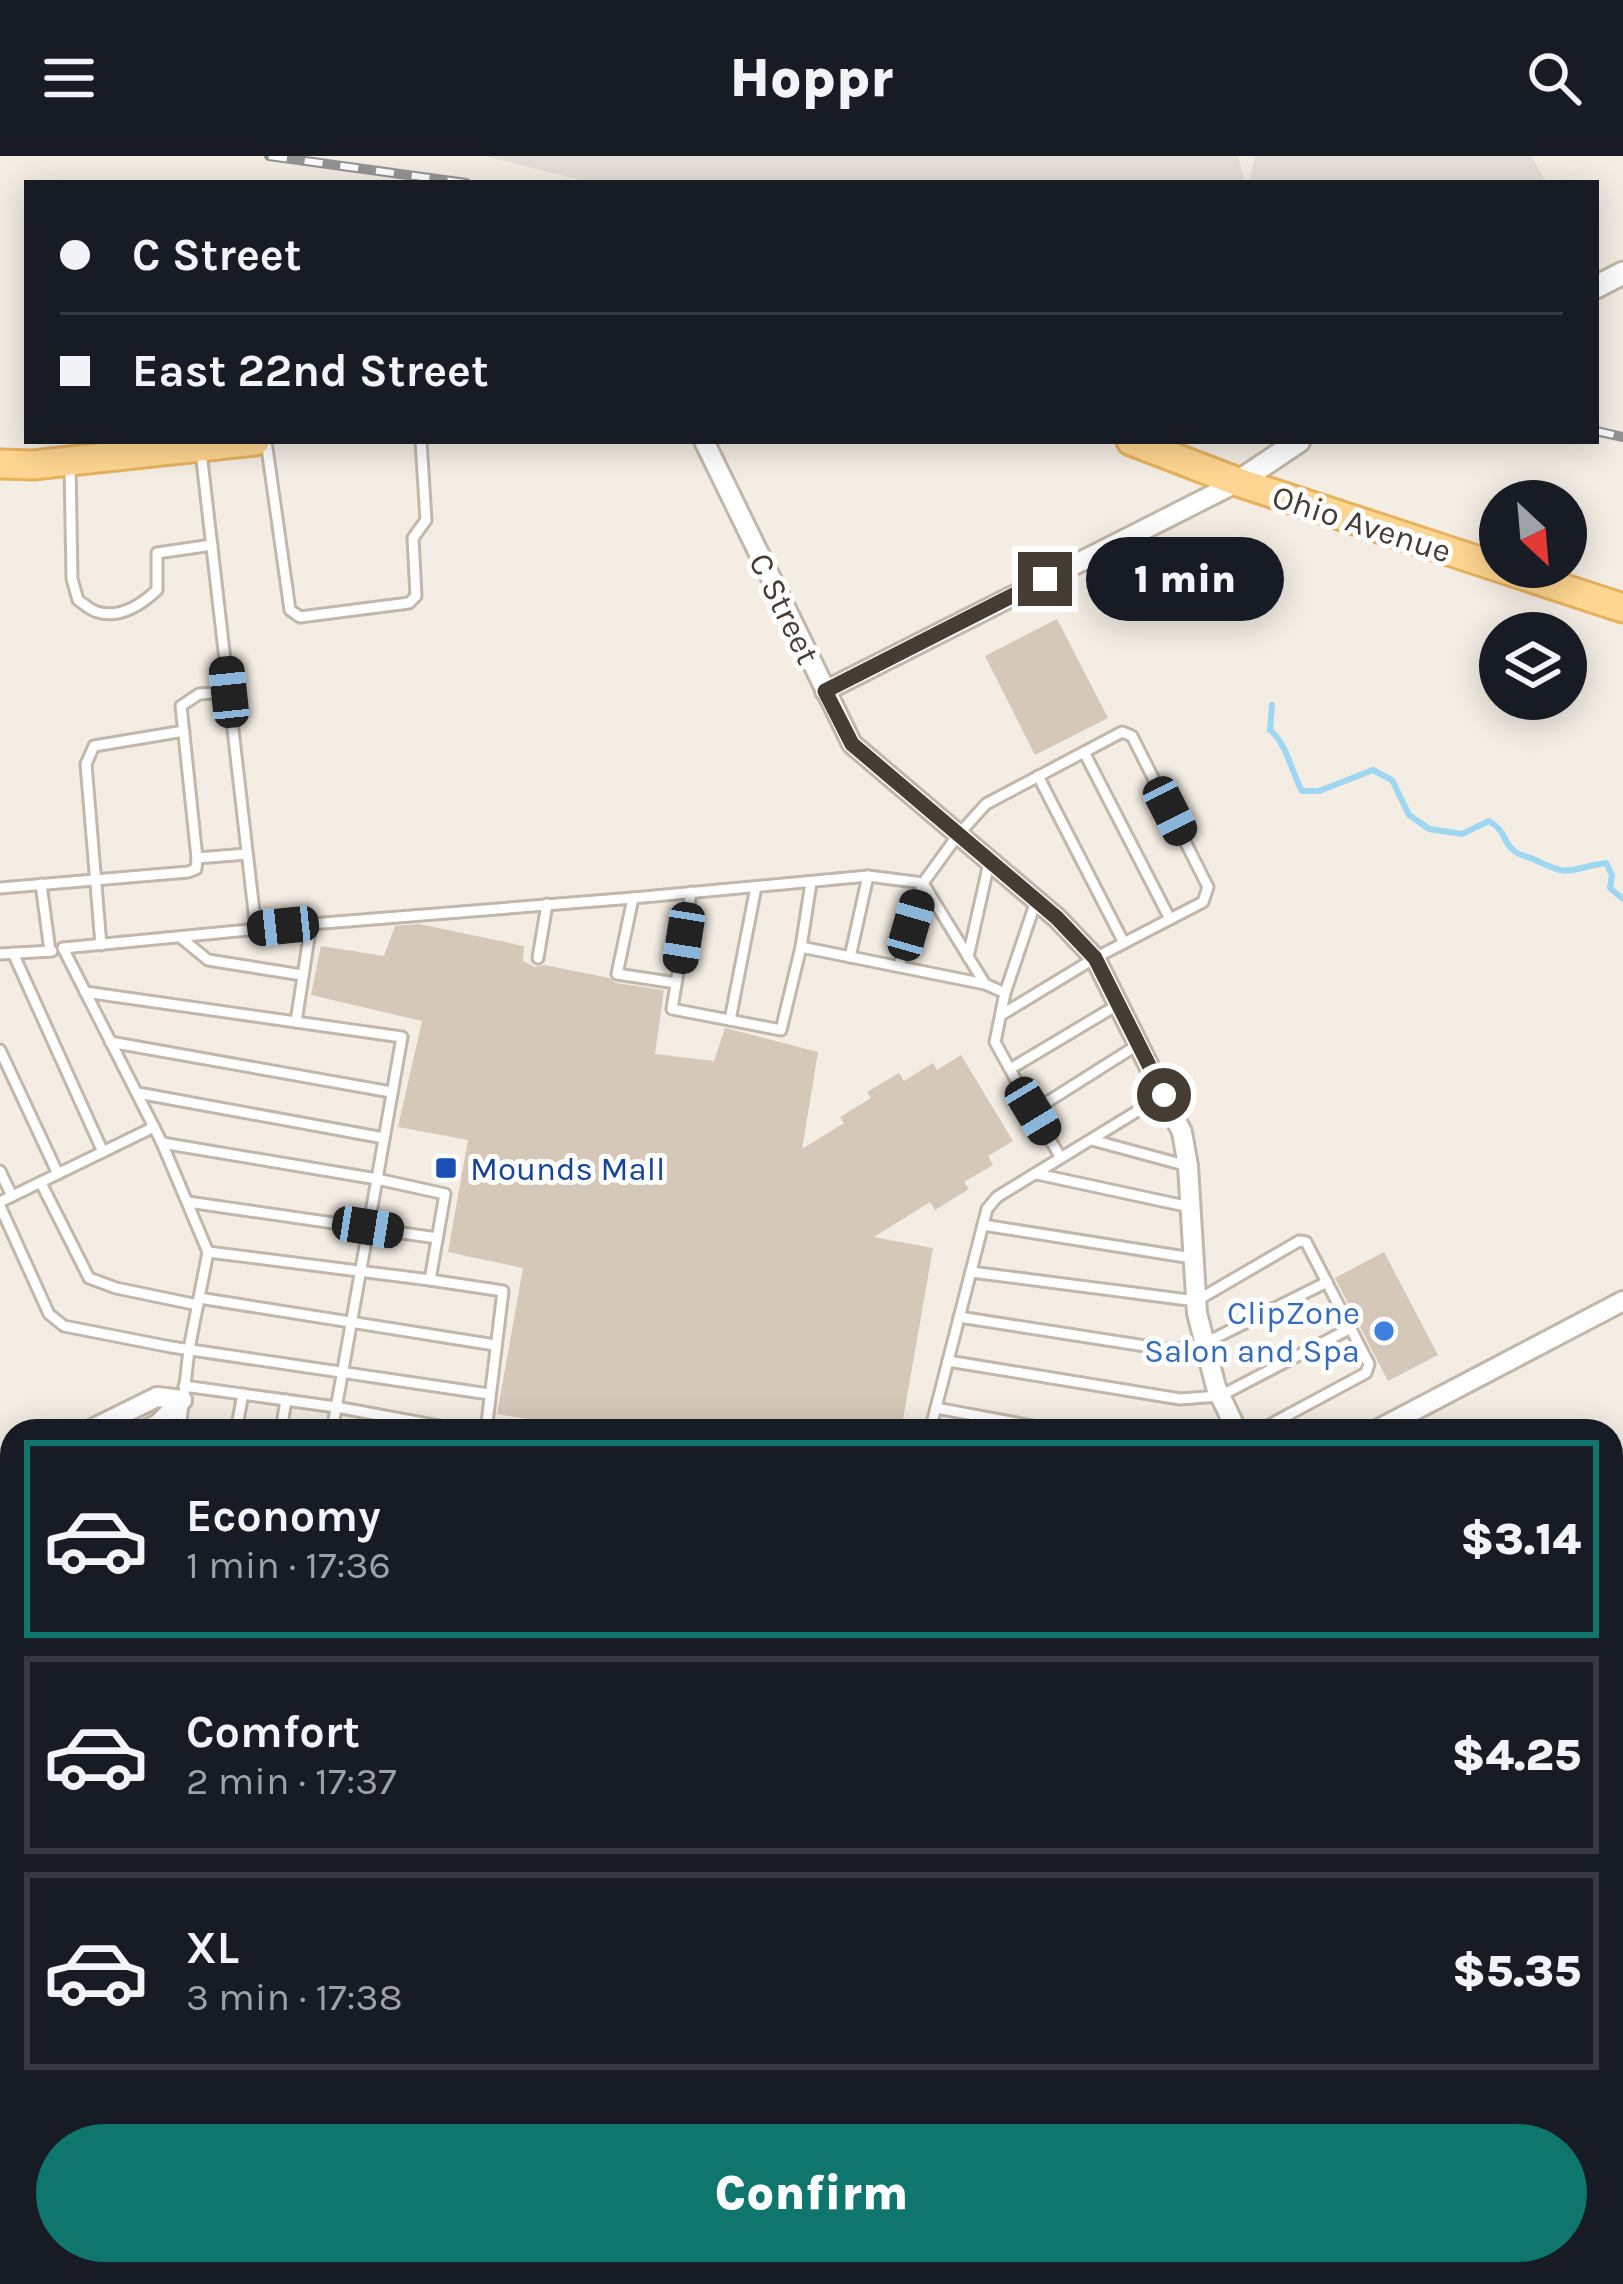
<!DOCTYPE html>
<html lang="en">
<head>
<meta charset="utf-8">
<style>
	body { margin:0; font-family:Karla,sans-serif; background:#20242c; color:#f1f3f6; height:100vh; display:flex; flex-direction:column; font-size:45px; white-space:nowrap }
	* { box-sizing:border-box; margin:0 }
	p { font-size:39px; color:#9ea1a6 }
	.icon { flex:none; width:66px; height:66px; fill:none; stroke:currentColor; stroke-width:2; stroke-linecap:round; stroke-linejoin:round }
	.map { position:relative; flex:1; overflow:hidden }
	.side { position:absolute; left:0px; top:1263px; width:1623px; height:867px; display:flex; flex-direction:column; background:#171b24; border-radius:36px 36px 0 0; box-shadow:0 6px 30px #0003 }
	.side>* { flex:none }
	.guide { position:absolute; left:24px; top:24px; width:1575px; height:264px; border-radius:0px; box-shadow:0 6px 30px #0003; display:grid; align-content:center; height:264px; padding:0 36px; background:#171b24 }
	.needle { width:78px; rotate:154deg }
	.fabs { position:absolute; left:1479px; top:324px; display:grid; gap:24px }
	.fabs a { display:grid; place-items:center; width:108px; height:108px; border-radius:50%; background:#171b24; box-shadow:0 6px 30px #0003; font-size:60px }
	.end { position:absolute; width:54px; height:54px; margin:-27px; border:15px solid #453d34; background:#fff; box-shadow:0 0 0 6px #fff }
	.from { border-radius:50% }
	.bubble { position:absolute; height:84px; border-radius:42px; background:#171b24; box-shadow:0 6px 30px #0003; font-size:39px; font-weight:800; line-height:84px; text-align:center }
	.car { position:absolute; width:36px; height:72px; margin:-36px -18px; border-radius:15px; box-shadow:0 0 9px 3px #0007; background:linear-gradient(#222 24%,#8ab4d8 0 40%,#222 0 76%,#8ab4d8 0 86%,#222 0) }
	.guide b { display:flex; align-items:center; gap:42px; height:114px; font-size:45px }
	.guide b+b { border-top:3px solid #363941 }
	.guide i { width:30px; height:30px; background:#f1f3f6 }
	ul { padding:21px 0 0; list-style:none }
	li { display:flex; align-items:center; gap:36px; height:198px; margin:0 24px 18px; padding:0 12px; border:6px solid #363941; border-radius:0px }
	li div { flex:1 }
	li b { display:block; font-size:45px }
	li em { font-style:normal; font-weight:800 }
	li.on { border-color:#0f766e }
	li>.icon { width:108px; height:108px; stroke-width:1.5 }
	.action { display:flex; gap:24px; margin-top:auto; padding:24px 36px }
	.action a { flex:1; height:138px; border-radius:72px; background:#0f766e; color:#fff; font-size:48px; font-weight:800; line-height:138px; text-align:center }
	header { display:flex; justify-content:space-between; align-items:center; height:156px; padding:0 36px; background:#171b24; font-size:54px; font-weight:800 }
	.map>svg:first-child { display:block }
</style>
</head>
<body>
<header><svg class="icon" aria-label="menu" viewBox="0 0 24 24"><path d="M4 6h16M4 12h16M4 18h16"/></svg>Hoppr<svg class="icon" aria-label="search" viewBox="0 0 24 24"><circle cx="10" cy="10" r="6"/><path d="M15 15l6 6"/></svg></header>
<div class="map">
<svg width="1623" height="2128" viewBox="0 0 1623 2128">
	<rect width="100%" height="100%" fill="#f3ede4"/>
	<g fill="#e5dfd9">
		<path d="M485,0H1238L1245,27H593Z"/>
		<path d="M1255,0H1531L1547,27H1249Z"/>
	</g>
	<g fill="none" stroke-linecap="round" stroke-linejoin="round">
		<path stroke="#9ed7f2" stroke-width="6" d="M1272,549L1270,574C1287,588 1291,615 1302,635H1319L1373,614L1392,624L1409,659L1429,673L1462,678L1489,665C1507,676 1502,684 1513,694C1518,699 1525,700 1531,702C1574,723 1564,713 1606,707L1612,719L1610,732L1623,743"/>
	</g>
	<g fill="#d5c8b9">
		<path d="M1057,463L1108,562L1035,599L985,500Z"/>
		<path d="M419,768L524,790L523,805L535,811L544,809L609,822L616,827L664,834L655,898L714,905L725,872L818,896L802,993L844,967L840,961L871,942L867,936L899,917L904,925L933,907L937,914L961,899L1013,985L988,1000L993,1009L964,1026L969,1033L935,1054L930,1046L874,1081L933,1092L901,1275H601L497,1258L523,1112L448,1096L468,984L398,971L422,865L311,839L321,790L384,800L395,770Z"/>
		<path d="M1384,1096L1438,1199L1388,1225L1335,1122Z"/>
	</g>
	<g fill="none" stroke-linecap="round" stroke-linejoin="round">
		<defs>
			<g id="service">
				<path d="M266,285L290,454L300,461L409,447L416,440L413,382L426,364L421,285"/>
				<path d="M201,296L256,773"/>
				<path d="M70,308L72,423L78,444C84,448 90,454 97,456C120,463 141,449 157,434V397L212,389"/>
				<path d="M229,536L199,538L181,550L197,702L247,698"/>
				<path d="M1084,596L1170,763"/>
				<path d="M1038,620L1124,787"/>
				<path d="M923,727L985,828"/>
				<path d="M41,728L50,795"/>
				<path d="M0,732L188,716L196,713L197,702"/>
				<path d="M691,736L672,853L781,874L801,791L985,828L1005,837L995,886L1033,955"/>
				<path d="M633,742L617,818L676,827"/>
				<path d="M311,768L633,742L868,720L923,727L958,679L986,648L1122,576L1132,580L1208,731L1203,746L1095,802L1001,859"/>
				<path d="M180,781L208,804L302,819"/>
				<path d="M101,789L86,608L94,590L184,575"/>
				<path d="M801,791L811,727"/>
				<path d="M13,797L103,996"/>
				<path d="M0,798L52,795"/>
				<path d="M850,801L868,720"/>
				<path d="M968,801L989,707"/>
				<path d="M538,802L547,748"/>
				<path d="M899,810L923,727"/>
				<path d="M85,836L296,866"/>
				<path d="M1005,837L1036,745"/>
				<path d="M730,864L756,731"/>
				<path d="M110,886L391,936"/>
				<path d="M0,894L58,1018"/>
				<path d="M1010,913L1119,848"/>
				<path d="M138,937L384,982"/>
				<path d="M1092,984L1188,1010"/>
				<path d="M162,987L377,1023L332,1275"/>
				<path d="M1061,1002L1033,955L1139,888"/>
				<path d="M0,1015L12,1040"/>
				<path d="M1037,1018L1190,1051"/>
				<path d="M41,1027L89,1122L116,1132L198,1149"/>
				<path d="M0,1046L154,971"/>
				<path d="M188,1046L437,1082"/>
				<path d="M0,1050L49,1158L64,1170L171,1191L489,1238"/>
				<path d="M983,1069L1192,1102"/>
				<path d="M208,1096L430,1124"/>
				<path d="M971,1116L1196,1145L1299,1085L1306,1086L1369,1208L1366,1217L1258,1275"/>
				<path d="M199,1142L495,1189"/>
				<path d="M959,1161L1171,1194L1203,1188L1327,1126"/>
				<path d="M948,1205L1180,1243L1220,1240L1351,1172"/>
				<path d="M184,1230L336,1251L466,1275"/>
				<path d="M936,1252L1060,1275"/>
				<path d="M180,1275L189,1193L208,1096L162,987L63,792L311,768L296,866L402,881L377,1023L445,1038L430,1124L503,1135L486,1275"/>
				<path d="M236,1275L243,1238"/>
				<path d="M281,1275L286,1244"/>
				<path d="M930,1275L987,1053L997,1041L1162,940"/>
				<path d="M1611,1306L1623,1300"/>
				<path d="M0,1473L12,1499"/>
				<path d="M0,1585L12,1579"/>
				<path d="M1611,1609L1623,1603"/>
				<path d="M0,1675L12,1668"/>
				<path d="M0,1707L12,1700"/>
				<path d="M0,1822L12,1816"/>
				<path d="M0,1877L12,1872"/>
				<path d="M0,1934L12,1929"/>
				<path d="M0,1996L12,1990"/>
				<path d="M0,2056L12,2050"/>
				<path d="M0,2073L12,2097"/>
				<path d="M22,2118L27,2128"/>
				<path d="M282,2118L287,2128"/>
				<path d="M1056,2118L1061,2128"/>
				<path d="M84,2128L106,2118"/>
				<path d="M204,2128L225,2118"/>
				<path d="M301,2128L323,2118"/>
				<path d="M357,2128L371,2118"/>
				<path d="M557,2128L576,2118"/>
			</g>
			<g id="minor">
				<path d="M704,285L852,588L1057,762L1095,802L1182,976L1188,1010L1197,1157L1216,1231L1237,1275"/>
				<path d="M825,535L1238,326"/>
				<path d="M88,1275L157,1241L182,1244"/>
				<path d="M144,1275L158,1268L182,1244"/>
				<path d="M1375,1275L1623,1145"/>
				<path d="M1611,1763L1623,1757"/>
				<path d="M916,2128L935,2118"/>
			</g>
			<g id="tertiary">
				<path d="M1596,131L1623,117"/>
				<path d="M1238,326L1299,285"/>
				<path d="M1611,1452L1623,1445"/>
			</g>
			<g id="primary">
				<path d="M1131,285L1238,326L1623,452"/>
				<path d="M0,308L33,309L255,285"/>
				<path d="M0,1310L12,1335"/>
				<path d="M409,2118L414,2128"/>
				<path d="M457,2128L458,2118"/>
			</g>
		</defs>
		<use href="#service" stroke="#c1b7aa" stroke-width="15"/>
		<use href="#minor" stroke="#c1b7aa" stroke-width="24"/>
		<use href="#tertiary" stroke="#c1b7aa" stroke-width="27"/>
		<use href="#primary" stroke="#e7b25e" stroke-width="33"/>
		<use href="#service" stroke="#fff" stroke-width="9"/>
		<use href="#minor" stroke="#fff" stroke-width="18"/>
		<use href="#tertiary" stroke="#fff" stroke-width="21"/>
		<use href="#primary" stroke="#ffd691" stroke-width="27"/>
		<defs>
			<g id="rail">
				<path d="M269,0L466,27"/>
				<path d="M1596,275L1623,281"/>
			</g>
		</defs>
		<use href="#rail" stroke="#949494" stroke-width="10"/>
		<use href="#rail" stroke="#fff" stroke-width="6" stroke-dasharray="18" stroke-linecap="butt"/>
	</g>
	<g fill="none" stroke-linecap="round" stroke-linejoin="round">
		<path stroke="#453d34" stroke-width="15" d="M1045,423L825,535L852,588L1057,762L1095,802L1164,939"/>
	</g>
	<rect fill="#1a4fb4" stroke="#fff" stroke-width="4.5" x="434" y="1000" width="24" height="24" rx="6"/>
	<circle fill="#3f7fe0" stroke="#fff" stroke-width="4.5" cx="1384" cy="1175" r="12"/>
	<g text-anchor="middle" stroke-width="10" stroke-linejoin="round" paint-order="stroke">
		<g font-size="33" fill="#453d34" stroke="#fff">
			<text transform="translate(1362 367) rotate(18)" y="12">Ohio Avenue</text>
			<text transform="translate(785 452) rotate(64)" y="12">C Street</text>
		</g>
		<g font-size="33" fill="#164399" stroke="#fff" text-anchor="start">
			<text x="470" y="1024">Mounds Mall</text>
		</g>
		<g font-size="33" fill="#366cbe" stroke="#fff" text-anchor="end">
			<text x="1360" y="1168">ClipZone<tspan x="1360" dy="38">Salon and Spa</tspan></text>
		</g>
	</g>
</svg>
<div class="fabs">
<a><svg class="needle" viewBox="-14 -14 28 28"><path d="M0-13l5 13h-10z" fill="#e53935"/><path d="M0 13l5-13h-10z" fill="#9ea1a6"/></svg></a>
<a><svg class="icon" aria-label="layers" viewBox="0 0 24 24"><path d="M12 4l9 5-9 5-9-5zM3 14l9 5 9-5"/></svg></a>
</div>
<i class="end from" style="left:1164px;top:939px"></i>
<i class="end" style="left:1045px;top:423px"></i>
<div class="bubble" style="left:1086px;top:381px;width:198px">1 min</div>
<i class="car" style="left:229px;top:536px;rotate:354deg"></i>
<i class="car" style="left:1170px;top:655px;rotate:153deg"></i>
<i class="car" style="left:911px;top:769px;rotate:16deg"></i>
<i class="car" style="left:283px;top:770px;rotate:264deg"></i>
<i class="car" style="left:684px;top:782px;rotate:189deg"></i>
<i class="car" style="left:1033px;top:955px;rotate:149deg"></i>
<i class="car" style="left:368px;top:1071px;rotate:99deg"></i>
<div class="guide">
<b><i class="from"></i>C Street</b>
<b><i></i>East 22nd Street</b>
</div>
<section class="side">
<ul>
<li class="on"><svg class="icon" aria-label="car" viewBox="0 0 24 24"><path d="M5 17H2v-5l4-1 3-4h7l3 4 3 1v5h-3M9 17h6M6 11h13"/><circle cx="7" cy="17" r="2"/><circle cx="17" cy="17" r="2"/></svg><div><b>Economy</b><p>1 min · 17:36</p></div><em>$3.14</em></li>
<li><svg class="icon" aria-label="car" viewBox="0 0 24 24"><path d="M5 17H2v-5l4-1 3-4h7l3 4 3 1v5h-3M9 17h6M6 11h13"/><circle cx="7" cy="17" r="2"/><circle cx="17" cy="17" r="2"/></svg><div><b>Comfort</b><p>2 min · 17:37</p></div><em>$4.25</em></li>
<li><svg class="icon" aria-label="car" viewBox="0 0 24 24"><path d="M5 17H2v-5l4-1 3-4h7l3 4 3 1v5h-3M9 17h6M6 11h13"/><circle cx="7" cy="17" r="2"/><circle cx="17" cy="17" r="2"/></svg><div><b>XL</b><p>3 min · 17:38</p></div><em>$5.35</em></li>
</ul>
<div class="action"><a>Confirm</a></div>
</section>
</div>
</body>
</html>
